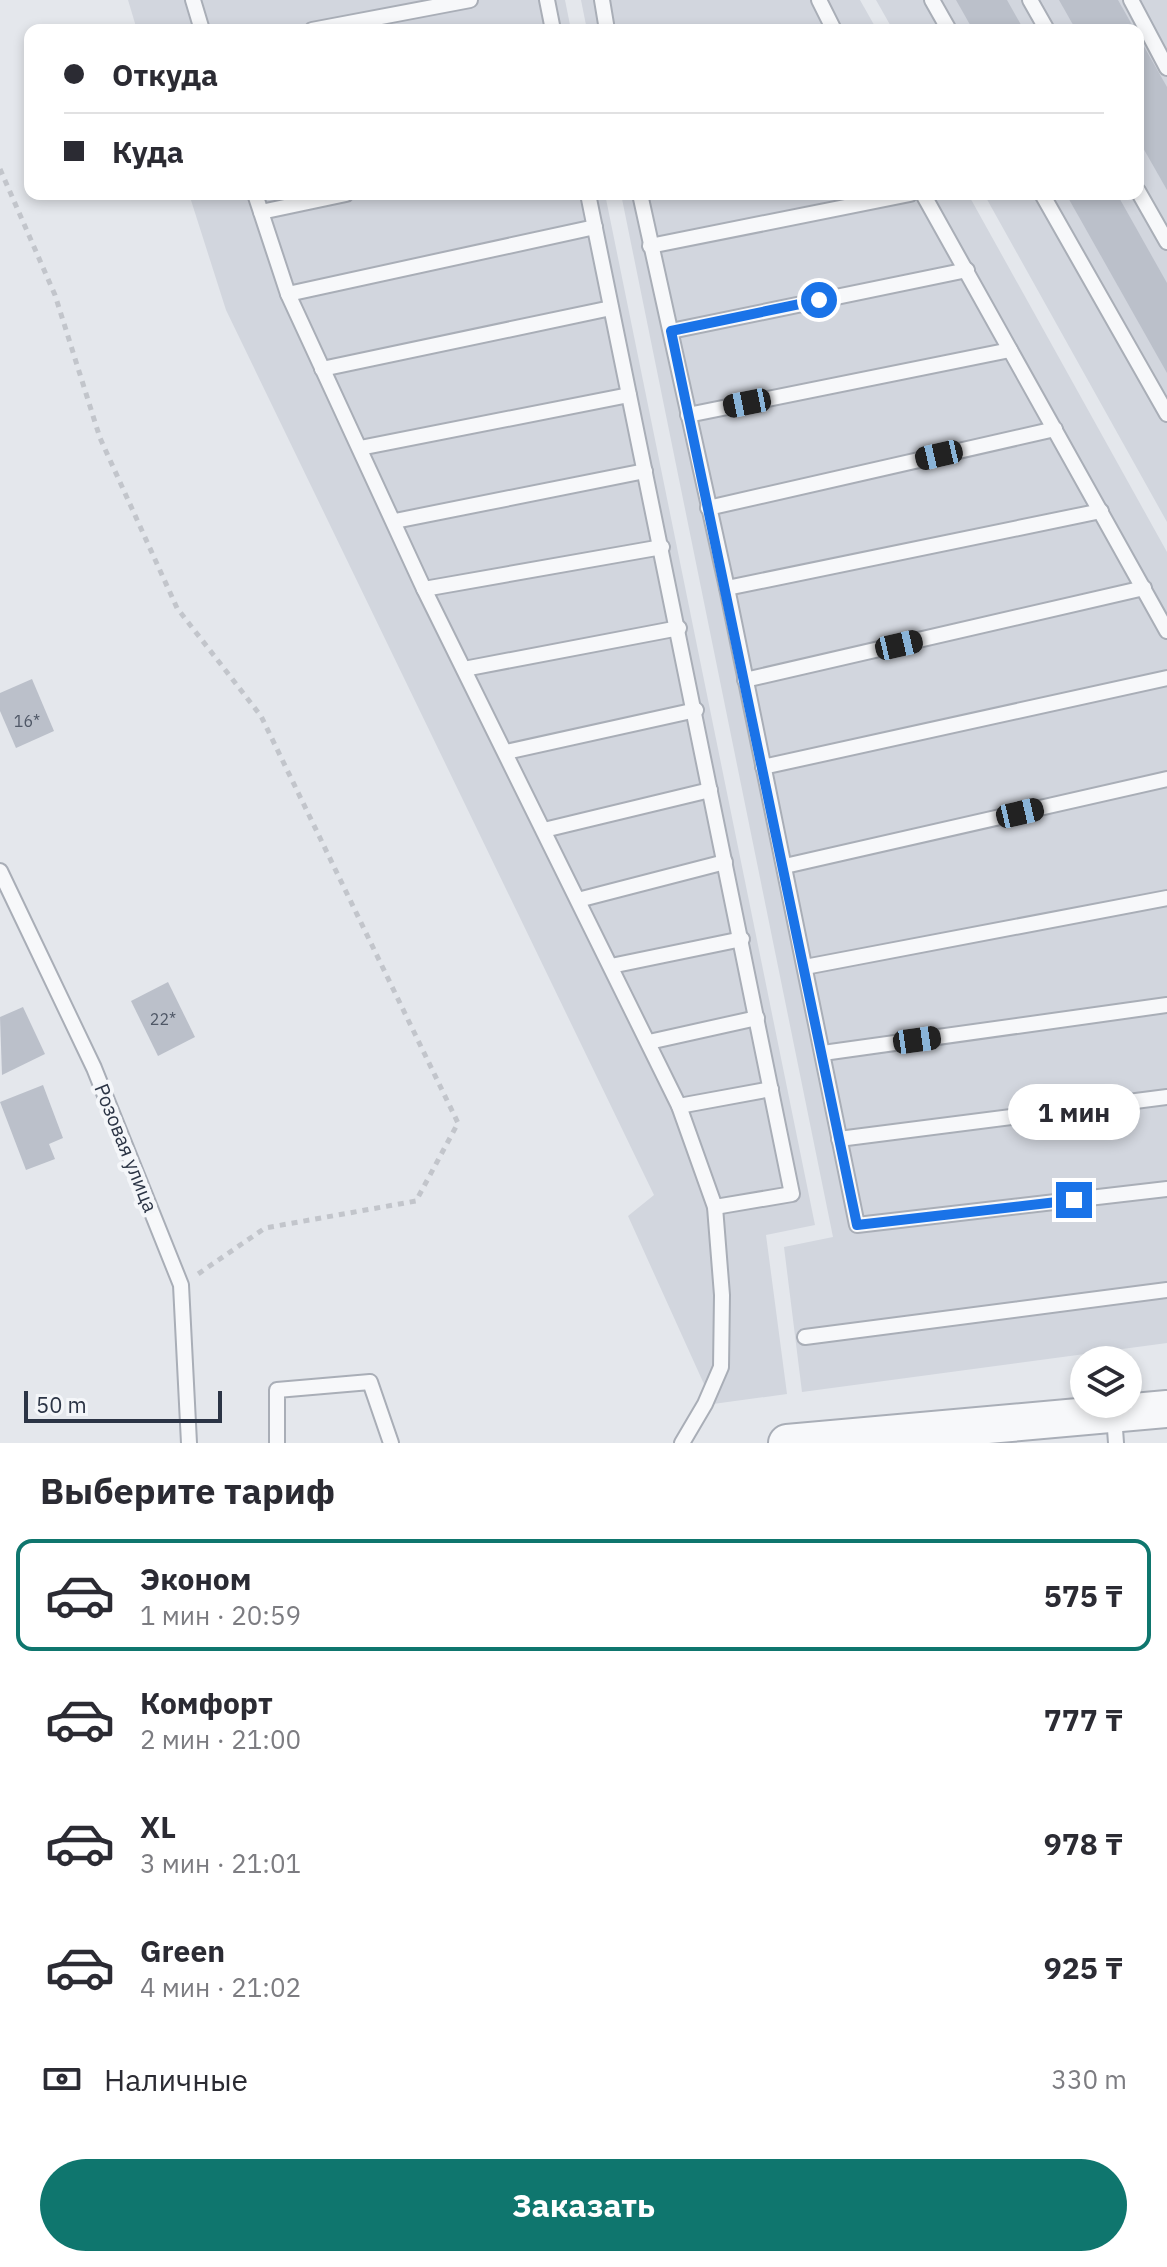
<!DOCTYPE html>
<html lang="ru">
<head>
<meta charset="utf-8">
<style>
	body { margin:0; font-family:"IBM Plex Sans",sans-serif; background:#f2f2f3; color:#2b2b33; height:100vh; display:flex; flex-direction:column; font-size:30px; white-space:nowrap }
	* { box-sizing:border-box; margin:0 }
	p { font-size:26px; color:#7c7c81 }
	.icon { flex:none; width:44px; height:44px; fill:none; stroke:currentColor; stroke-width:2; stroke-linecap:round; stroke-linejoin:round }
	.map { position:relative; height:1443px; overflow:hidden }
	.drawer { display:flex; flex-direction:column; background:#fff; flex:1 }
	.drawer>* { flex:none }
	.hud { position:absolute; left:24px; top:24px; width:1120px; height:176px; border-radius:16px; box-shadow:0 4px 12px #0003; display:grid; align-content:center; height:176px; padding:0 40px; background:#fff }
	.buttons { position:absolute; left:1070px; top:1346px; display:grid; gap:16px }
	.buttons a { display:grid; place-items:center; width:72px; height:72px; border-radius:50%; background:#fff; box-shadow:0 4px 12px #0003; font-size:40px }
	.scale { position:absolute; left:24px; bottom:20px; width:198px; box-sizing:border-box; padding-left:8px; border:4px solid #2b3445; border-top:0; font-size:22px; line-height:28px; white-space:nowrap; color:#2b3445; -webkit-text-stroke:6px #f4f6f9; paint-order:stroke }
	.end { position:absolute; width:36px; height:36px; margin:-18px; border:10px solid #1a73e8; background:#fff; box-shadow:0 0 0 4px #fff }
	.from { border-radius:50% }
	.bubble { position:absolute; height:56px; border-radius:28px; background:#fff; box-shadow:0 4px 12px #0003; font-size:26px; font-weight:800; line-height:56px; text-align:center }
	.car { position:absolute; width:24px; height:48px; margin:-24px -12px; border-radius:10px; box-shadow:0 0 6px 2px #0007; background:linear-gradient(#222 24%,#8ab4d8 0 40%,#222 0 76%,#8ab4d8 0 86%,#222 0) }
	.hud b { display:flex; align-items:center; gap:28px; height:76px; font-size:30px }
	.hud b+b { border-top:2px solid #e1e1e2 }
	.hud i { width:20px; height:20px; background:#2b2b33 }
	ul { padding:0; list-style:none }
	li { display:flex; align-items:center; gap:24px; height:112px; margin:0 16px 12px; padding:0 24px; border:4px solid transparent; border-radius:16px }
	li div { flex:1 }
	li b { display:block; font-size:30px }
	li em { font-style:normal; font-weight:800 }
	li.current { border-color:#0f766e }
	li>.icon { width:72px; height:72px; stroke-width:1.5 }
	h2 { padding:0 40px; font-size:36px; line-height:96px }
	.pay { display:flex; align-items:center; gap:20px; height:88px; padding:0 40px; font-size:30px }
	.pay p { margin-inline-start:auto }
	.cta { display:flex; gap:16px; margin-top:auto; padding:16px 40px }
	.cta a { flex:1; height:92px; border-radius:48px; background:#0f766e; color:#fff; font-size:32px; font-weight:800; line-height:92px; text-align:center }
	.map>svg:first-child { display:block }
</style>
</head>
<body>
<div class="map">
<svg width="1167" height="1443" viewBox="0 0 1167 1443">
	<rect width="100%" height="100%" fill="#e4e7ec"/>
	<g fill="#d2d6de">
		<path d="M128,0H565L571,30H137Z"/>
		<path d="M581,0H860L877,30H587Z"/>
		<path d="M876,0H1167V522L984,194H1138V30H893Z"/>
		<path d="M189,194H605L815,1225L766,1235L787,1394L713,1404L628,1216L654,1195L226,310Z"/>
		<path d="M621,194H968L1167,552V1343L802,1392L784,1247L833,1237Z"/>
	</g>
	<g fill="#bbc0ca">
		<path d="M956,0H1007L1024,30H973Z"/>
		<path d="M1059,0H1118L1135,30H1076Z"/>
		<path d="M1138,36L1167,87V190L1138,139Z"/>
		<path d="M1066,194H1117L1167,283V373Z"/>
		<path d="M32,679L54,731L16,748L0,711V693Z"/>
		<path d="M168,982L195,1037L158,1056L131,1001Z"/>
		<path d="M23,1007L45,1054L2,1075L0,1017Z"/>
		<path d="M43,1085L63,1138L49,1144L55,1159L26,1170L0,1102Z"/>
	</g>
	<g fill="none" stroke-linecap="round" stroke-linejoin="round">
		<defs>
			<g id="service">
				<path d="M193,0L202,30"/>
				<path d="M547,0L553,30"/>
				<path d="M602,0L607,30"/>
				<path d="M819,0L834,30"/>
				<path d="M932,0L949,30"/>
				<path d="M1030,0L1047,30"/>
				<path d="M1131,0L1167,68"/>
				<path d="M312,30L470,0"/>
				<path d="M1138,191L1167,242"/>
				<path d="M255,194L288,294L424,589L679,1106L715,1207L722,1295L721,1367L705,1404L682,1443"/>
				<path d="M588,194L792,1194L715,1207"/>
				<path d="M640,194L727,588L857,1225L1167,1189"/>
				<path d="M923,194L1167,631"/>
				<path d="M1042,194L1167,414"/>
				<path d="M261,212L346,194"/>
				<path d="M650,246L910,194"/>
				<path d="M288,294L595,227"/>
				<path d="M671,331L967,270"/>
				<path d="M322,369L611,308"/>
				<path d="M688,415L1010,350"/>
				<path d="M360,448L629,395"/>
				<path d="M708,508L1055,429"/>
				<path d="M395,521L645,471"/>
				<path d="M727,588L1101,511"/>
				<path d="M424,589L662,547"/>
				<path d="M464,669L679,628"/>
				<path d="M745,680L1144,588"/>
				<path d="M506,752L696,710"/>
				<path d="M763,767L1167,678"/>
				<path d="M544,830L710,790"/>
				<path d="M785,866L1167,779"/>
				<path d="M0,871L94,1068L181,1285L189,1443"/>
				<path d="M578,900L725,862"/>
				<path d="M611,966L742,939"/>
				<path d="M805,967L1167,898"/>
				<path d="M649,1042L757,1018"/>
				<path d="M823,1053L1167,1005"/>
				<path d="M679,1106L771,1089"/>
				<path d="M839,1139L1167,1097"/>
				<path d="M805,1337L1167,1290"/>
				<path d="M1114,1415L1116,1443"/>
				<path d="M277,1443V1390L370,1382L391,1443"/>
			</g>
			<path id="tertiary" d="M787,1443L1167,1409"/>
		</defs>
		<use href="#service" stroke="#a9aeb7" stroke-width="18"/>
		<use href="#tertiary" stroke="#a9aeb7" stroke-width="40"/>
		<path stroke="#c2c5cb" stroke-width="5" stroke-dasharray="6 6" stroke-linecap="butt" d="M0,169L55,295L100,438L177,608L261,716L458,1123L416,1201L265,1228L198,1274"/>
		<use href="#service" stroke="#f7f8fa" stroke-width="14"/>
		<use href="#tertiary" stroke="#f7f8fa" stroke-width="36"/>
	</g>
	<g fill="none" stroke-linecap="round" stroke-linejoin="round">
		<path stroke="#1a73e8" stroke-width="10" d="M819,300L671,331L857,1225L1074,1200"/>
	</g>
	<g text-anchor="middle" stroke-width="8" stroke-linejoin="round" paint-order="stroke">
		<g font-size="16" fill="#4f5766">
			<text x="27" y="727">16*</text>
			<text x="163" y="1025">22*</text>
		</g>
		<g font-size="20" fill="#2b3445" stroke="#f4f6f9">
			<text transform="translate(126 1148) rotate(68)" y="7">Розовая улица</text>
		</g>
	</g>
</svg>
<div class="buttons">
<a><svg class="icon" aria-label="layers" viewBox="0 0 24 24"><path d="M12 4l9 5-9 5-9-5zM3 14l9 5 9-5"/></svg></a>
</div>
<div class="scale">50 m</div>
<i class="end from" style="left:819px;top:300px"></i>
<i class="end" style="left:1074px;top:1200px"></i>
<div class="bubble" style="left:1008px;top:1084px;width:132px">1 мин</div>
<i class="car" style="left:747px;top:403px;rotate:259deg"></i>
<i class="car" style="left:939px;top:455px;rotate:257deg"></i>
<i class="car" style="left:899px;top:645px;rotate:77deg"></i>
<i class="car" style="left:1020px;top:813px;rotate:77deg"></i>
<i class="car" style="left:917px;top:1040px;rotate:82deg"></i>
<div class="hud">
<b><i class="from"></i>Откуда</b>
<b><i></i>Куда</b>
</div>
</div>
<section class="drawer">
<h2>Выберите тариф</h2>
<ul>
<li class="current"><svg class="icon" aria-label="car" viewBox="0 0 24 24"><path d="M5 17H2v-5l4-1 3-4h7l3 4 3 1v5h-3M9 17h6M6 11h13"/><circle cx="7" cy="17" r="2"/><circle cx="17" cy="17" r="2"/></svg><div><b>Эконом</b><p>1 мин · 20:59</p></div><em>575 ₸</em></li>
<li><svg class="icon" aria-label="car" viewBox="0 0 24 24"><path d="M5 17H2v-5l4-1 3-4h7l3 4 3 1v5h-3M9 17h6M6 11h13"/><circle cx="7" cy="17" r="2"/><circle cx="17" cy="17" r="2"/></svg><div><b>Комфорт</b><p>2 мин · 21:00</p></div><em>777 ₸</em></li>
<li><svg class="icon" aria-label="car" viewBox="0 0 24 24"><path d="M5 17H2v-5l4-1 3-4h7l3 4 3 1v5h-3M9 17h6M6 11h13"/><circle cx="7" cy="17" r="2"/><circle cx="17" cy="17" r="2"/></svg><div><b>XL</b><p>3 мин · 21:01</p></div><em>978 ₸</em></li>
<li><svg class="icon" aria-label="car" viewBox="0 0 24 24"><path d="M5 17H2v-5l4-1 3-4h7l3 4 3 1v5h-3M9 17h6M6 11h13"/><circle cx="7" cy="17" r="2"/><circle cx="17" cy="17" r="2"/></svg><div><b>Green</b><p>4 мин · 21:02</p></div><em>925 ₸</em></li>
</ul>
<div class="pay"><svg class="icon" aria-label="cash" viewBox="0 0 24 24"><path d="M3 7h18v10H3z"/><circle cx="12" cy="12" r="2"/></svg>Наличные<p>330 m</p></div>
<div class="cta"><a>Заказать</a></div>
</section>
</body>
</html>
